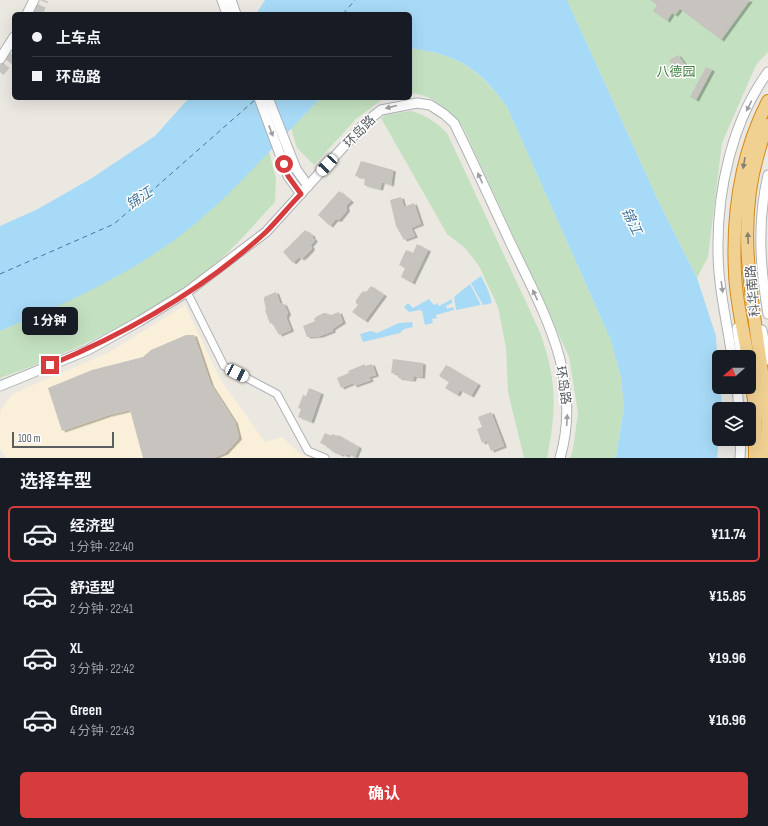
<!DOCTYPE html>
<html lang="zh">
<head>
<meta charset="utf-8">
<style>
	body { margin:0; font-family:"Sofia Sans Condensed","Noto Sans SC",sans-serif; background:#242831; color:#f1f3f6; height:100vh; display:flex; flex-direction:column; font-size:15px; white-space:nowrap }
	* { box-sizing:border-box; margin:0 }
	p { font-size:13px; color:#9ea1a6 }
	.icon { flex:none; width:22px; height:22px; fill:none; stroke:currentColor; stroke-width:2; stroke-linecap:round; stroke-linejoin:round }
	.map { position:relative; height:458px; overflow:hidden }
	.drawer { display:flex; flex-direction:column; background:#171b24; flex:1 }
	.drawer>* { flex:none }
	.banner { position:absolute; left:12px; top:12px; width:400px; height:88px; border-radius:6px; box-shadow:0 4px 16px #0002; display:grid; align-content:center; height:88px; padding:0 20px; background:#171b24 }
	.needle { width:26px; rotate:249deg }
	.fabs { position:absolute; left:712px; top:350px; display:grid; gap:8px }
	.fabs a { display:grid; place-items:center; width:44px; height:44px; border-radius:6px; background:#171b24; box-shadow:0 4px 16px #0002; font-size:20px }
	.scale { position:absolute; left:12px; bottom:10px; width:102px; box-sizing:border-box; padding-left:4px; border:2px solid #5a5e61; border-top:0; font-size:11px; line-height:14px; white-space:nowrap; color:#5a5e61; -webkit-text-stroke:3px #fff; paint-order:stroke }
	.end { position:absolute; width:18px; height:18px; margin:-9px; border:5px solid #d63c3e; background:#fff; box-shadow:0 0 0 2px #fff }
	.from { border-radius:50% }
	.bubble { position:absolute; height:28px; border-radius:6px; background:#171b24; box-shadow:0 4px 16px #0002; font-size:13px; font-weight:700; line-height:28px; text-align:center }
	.car { position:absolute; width:12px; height:24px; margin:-12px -6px; border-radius:5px; box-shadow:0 0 3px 1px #0007; background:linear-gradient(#fff 24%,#345 0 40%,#fff 0 76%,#345 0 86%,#fff 0) }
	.banner b { display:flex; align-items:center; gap:14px; height:38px; font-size:15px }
	.banner b+b { border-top:1px solid #363941 }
	.banner i { width:10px; height:10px; background:#f1f3f6 }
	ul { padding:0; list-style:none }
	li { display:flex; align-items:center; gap:12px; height:56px; margin:0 8px 6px; padding:0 12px; border:2px solid transparent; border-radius:6px }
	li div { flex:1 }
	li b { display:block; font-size:15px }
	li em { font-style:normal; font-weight:700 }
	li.active { border-color:#d63c3e }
	li>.icon { width:36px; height:36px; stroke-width:1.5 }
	h2 { padding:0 20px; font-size:18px; line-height:48px }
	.button { display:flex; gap:8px; margin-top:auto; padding:8px 20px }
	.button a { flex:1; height:46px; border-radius:6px; background:#d63c3e; color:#fff; font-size:16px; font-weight:700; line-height:46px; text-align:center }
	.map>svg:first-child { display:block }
</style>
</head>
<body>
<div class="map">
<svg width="768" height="458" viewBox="0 0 768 458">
	<defs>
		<filter id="shadow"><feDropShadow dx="3" dy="1.5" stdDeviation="0" flood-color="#0004"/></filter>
	</defs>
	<rect width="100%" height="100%" fill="#ebe8e2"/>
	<path fill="#faefd8" d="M185,305L220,379L265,442L282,437L299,453L311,458H6L0,449V411L12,394L108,353Z"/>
	<g fill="#c3e1c0">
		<path d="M567,0H768V52L756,65L722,143L708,257L697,278L657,198Z"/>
		<path d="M410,48C459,55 478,68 507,107L610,338L621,377L624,407L616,458H570L573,449L578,413L569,357L463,127C448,111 433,94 410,93Z"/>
		<path d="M321,98H384L356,119L314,165L297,148L291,128Z"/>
		<path d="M411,111C426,115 436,122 447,133L539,330C557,378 557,408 547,458H524L508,392L506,348L498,307L479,266L466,249L447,234L381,118L385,115Z"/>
		<path d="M269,151L276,179L275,202C253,225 232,252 206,271C145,319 73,352 0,378V331C105,287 193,238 269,151Z"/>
	</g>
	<g fill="#a7daf6">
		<path d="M265,0H567L657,198L697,278L716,336L719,387H721L722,409H719V439L717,458H616L624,407L621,377L610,338L507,107C479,68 459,55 410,48V14H256Z"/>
		<path d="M189,98H321C279,139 242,185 196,223C139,271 68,303 0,331V226L38,209L92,178L155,136Z"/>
		<path d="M481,276L488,290L492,303L483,305L471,283Z"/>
		<path d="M470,284L481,305L456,310L454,297Z"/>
		<path d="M429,299L434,305L437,303L439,306L452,299V303L446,306L447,309L453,307L454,310L436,315L437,318L432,319L433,323L425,325L422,311L420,310L409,312L404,307L408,303L413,308Z"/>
		<path d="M412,322L413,327L404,329L400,333L363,342L360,334L371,331L377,333L399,323Z"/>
	</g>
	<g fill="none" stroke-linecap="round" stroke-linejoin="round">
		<g stroke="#44779c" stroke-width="1" stroke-dasharray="5 4" stroke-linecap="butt">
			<path d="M343,14L355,0"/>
			<path d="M0,274L114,224L256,99"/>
		</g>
	</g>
	<g fill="#c7c3be" filter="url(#shadow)">
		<path d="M650,0H750L721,40L680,9L675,15L672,13L667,21L653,11L657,5Z"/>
		<path d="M678,55L686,66L677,72L669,60Z"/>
		<path d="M706,67L712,70L696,100L690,97Z"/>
		<path d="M361,161L393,170L391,185L382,182L380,189L364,185L365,178L355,176Z"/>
		<path d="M339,191L351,201L346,206L347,210L339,220H335L330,226L318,215Z"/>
		<path d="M401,197L404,207L414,203L421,224L411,228L415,236L404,240L396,226L390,200Z"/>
		<path d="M305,230L313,236L312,237L315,240L310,246L312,247L311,250L304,257L301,259L299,257L293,263L283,252Z"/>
		<path d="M417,244L428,250L412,283L401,277L405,268L399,265L406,250L413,253Z"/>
		<path d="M371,286L384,295L365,321L352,312L358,305L356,303V300L362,292L364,291L366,292Z"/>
		<path d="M276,292L280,303L284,304L288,313L286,317L291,330L279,335L272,323L270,324L265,310H266L264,300V297Z"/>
		<path d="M339,312L343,322L332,329L333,331L320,336L307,337L303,326L315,321L314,319L317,316L324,313H327L328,316Z"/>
		<path d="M186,335H194L211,385L235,422L239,438L225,453L213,458H143L130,410L109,415L62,431L48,388L92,370L143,357L151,350Z"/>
		<path d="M393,359L423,363L422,377L414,376L413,380L398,378V374L391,373Z"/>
		<path d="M365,364V366L372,364L376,375L369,377L371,380L354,386L353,383L341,388L337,378L349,373L348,371Z"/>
		<path d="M446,365L478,384L471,396L460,390L457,395L445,388L449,382L439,376Z"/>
		<path d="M309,388L321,393L311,422L298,417L301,409L298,408L303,395L306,396Z"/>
		<path d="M491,412L504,446L491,451L487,441L482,443L477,429L482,427L478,417Z"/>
		<path d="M325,433L331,436L332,434L337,436L338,435L359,447L355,457L347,454V456L341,454V455L331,451L332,450L326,447L327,446L320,443Z"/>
	</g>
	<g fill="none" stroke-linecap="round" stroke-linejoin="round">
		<g stroke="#c7c6c2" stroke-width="9" stroke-dasharray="9 4.5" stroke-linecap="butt">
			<path d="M38,14L44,0"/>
			<path d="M0,72L14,56"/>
		</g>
		<defs>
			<path id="street" d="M187,292L224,366L277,394L308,451L325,458"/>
			<g id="secondary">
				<path d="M222,0L227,14"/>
				<path d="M231,0L236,14"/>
				<path d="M27,14L34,0"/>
				<path d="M0,59L14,37"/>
				<path d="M259,98L288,176L301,194"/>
				<path d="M268,98L296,169L308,186"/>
				<path d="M768,175C757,221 760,267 768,314"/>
				<path d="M737,328L741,357"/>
				<path d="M762,330L768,360"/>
				<path d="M732,357C727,322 718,286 718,251C717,191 732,121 768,72"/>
				<path d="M0,386L88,350L140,321L187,292L266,232L366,122L381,110L417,103L430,105L444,114L454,123C474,163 492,204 511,244C544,313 583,379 560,458"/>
				<path d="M737,387L739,409"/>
				<path d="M740,458L741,439"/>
			</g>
			<g id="highway">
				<path d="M748,357C743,329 736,301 735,273C732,213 741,154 768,101"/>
				<path d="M749,362L755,408V458"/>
				<path d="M766,458C766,444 768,429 767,416C760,329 732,240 758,154C761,144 763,134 768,125"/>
			</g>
		</defs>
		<use href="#street" stroke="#afb2b6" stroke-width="9"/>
		<use href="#secondary" stroke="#aeb2b6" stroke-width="11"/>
		<use href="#highway" stroke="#d68917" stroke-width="14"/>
		<use href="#street" stroke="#fff" stroke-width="7"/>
		<use href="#secondary" stroke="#fff" stroke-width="9"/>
		<use href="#highway" stroke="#f1d192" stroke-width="12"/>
	</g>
	<defs><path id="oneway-solid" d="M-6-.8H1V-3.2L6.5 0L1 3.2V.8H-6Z"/></defs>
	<g fill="#9c9ea0">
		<use href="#oneway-solid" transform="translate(749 106) rotate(117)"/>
		<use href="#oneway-solid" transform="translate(391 107) rotate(166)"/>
		<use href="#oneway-solid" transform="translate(271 131) rotate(69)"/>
		<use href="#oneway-solid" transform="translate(480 178) rotate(-115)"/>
		<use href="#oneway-solid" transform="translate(722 287) rotate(82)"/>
		<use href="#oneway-solid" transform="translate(535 295) rotate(-115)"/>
		<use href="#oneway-solid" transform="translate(567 420) rotate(-87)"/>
	</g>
	<g fill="#878070">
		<use href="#oneway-solid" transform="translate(744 163) rotate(100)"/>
		<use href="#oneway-solid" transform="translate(748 238) rotate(-93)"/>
	</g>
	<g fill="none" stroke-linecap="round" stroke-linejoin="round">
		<path stroke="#d63c3e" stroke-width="5" d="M50,365C127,333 204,289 266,232C278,220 289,206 301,194L288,176L284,164"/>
	</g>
	<g text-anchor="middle" stroke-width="3" stroke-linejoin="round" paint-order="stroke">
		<g font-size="13" fill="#3f7d3c" stroke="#fff">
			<text x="676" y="76">八德园</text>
		</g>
		<g font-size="13" fill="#5a5e61" stroke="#fff">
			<text transform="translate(359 131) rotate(-46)" y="5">环岛路</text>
			<text transform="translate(752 291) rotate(-95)" y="5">科华南路</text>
			<text transform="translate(564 385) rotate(81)" y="5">环岛路</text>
		</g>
		<g font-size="14" font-style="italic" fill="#44779c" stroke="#fff">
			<text transform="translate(139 198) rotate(-34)" y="5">锦江</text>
			<text transform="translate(632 221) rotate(64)" y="5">锦江</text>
		</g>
	</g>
</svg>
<div class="fabs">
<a><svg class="needle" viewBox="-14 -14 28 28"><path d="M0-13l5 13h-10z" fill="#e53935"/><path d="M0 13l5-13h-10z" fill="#9ea1a6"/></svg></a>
<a><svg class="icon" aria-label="layers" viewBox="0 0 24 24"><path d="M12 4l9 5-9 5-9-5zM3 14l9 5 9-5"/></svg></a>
</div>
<div class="scale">100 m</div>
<i class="end from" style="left:284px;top:164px"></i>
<i class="end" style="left:50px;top:365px"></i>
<div class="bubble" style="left:22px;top:307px;width:56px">1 分钟</div>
<i class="car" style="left:327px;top:165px;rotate:223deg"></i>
<i class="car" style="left:237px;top:373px;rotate:117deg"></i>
<div class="banner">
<b><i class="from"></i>上车点</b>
<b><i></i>环岛路</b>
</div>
</div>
<section class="drawer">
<h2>选择车型</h2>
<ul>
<li class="active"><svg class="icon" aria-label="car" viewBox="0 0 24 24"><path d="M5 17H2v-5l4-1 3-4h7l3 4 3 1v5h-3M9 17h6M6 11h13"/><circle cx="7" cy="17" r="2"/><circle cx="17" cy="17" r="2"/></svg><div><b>经济型</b><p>1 分钟 · 22:40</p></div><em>¥11.74</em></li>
<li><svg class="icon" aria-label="car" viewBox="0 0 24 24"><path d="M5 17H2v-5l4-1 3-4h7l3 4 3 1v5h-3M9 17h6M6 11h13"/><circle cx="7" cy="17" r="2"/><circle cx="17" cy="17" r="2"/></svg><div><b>舒适型</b><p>2 分钟 · 22:41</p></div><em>¥15.85</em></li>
<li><svg class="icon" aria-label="car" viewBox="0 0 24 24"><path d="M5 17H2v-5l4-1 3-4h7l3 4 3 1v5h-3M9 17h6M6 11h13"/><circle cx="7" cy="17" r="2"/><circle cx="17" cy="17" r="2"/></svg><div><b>XL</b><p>3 分钟 · 22:42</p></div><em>¥19.96</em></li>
<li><svg class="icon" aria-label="car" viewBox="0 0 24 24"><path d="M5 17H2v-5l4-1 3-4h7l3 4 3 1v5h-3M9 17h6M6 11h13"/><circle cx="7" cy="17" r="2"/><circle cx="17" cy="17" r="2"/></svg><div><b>Green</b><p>4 分钟 · 22:43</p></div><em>¥16.96</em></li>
</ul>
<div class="button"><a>确认</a></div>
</section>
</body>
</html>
